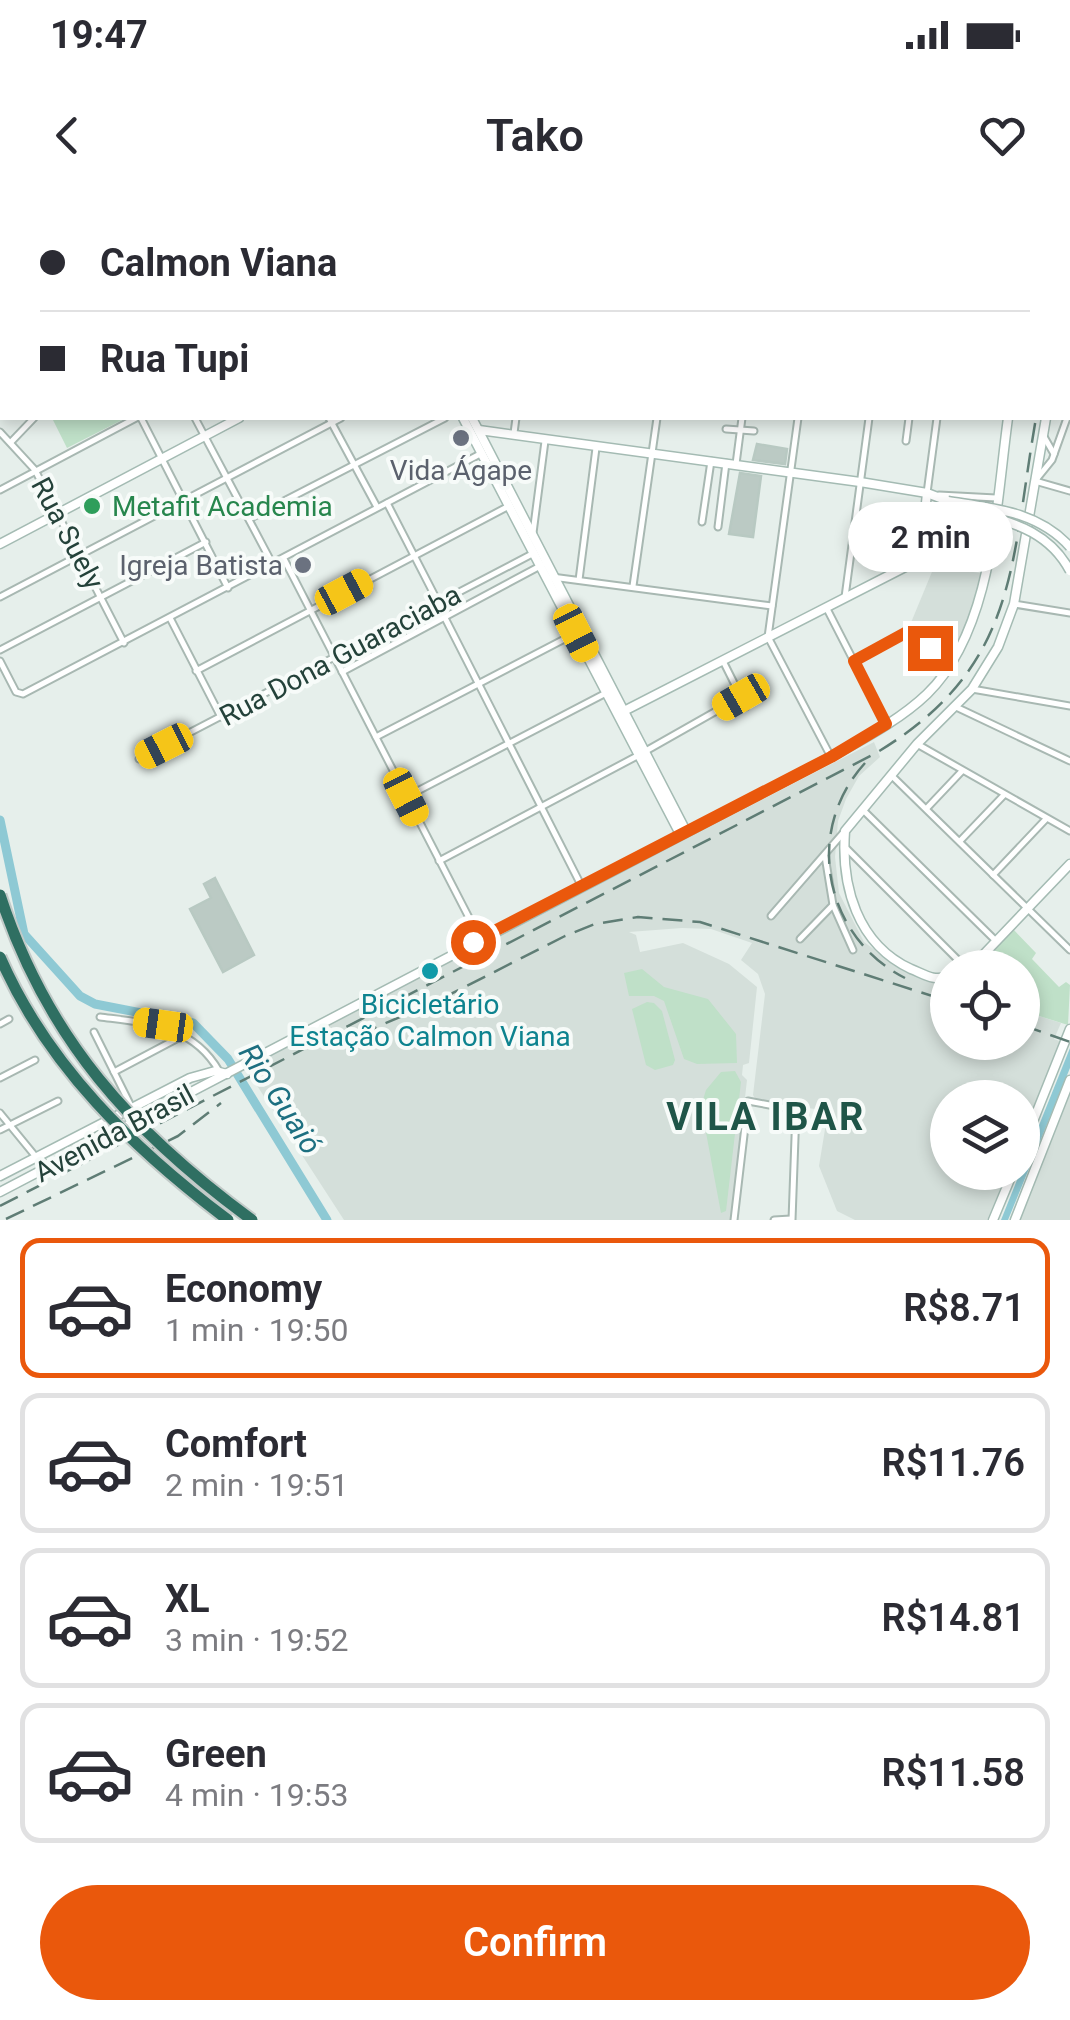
<!DOCTYPE html>
<html lang="en">
<head>
<meta charset="utf-8">
<style>
	body { margin:0; font-family:Roboto,sans-serif; background:#f7f7f7; color:#2b2b33; height:100vh; display:flex; flex-direction:column; font-size:38px; white-space:nowrap }
	* { box-sizing:border-box; margin:0 }
	p { font-size:32px; color:#7c7c81 }
	.icon { flex:none; width:55px; height:55px; fill:none; stroke:currentColor; stroke-width:2; stroke-linecap:round; stroke-linejoin:round }
	.map { position:relative; height:1020px; overflow:hidden }
	.panel { display:flex; flex-direction:column; background:#fff; flex:1 }
	.panel>* { flex:none }
	.hud { position:absolute; left:0px; top:0px; width:1070px; height:220px; box-shadow:0 5px 15px #0003; display:grid; align-content:center; height:220px; padding:0 40px; background:#fff }
	.controls { position:absolute; left:930px; top:750px; display:grid; gap:20px }
	.controls a { display:grid; place-items:center; width:110px; height:110px; border-radius:50%; background:#fff; box-shadow:0 5px 15px #0003; font-size:50px }
	.end { position:absolute; width:45px; height:45px; margin:-22px; border:12px solid #ea580c; background:#fff; box-shadow:0 0 0 5px #fff }
	.from { border-radius:50% }
	.bubble { position:absolute; height:70px; border-radius:35px; background:#fff; box-shadow:0 5px 15px #0003; font-size:32px; font-weight:600; line-height:70px; text-align:center }
	.car { position:absolute; width:30px; height:60px; margin:-30px -15px; border-radius:12px; box-shadow:0 0 8px 2px #0007; background:linear-gradient(#f5c518 24%,#345 0 40%,#f5c518 0 76%,#345 0 86%,#f5c518 0) }
	.hud b { display:flex; align-items:center; gap:35px; height:95px; font-size:38px }
	.hud b+b { border-top:2px solid #e1e1e2 }
	.hud i { width:25px; height:25px; background:#2b2b33 }
	ul { padding:18px 0 0; list-style:none }
	li { display:flex; align-items:center; gap:30px; height:140px; margin:0 20px 15px; padding:0 20px; border:5px solid #e1e1e2; border-radius:20px }
	li div { flex:1 }
	li b { display:block; font-size:38px }
	li em { font-style:normal; font-weight:600 }
	li.selected { border-color:#ea580c }
	li>.icon { width:90px; height:90px; stroke-width:1.5 }
	.cta { display:flex; gap:20px; margin-top:auto; padding:20px 40px }
	.cta a { flex:1; height:115px; border-radius:60px; background:#ea580c; color:#fff; font-size:40px; font-weight:600; line-height:115px; text-align:center }
	.status { display:flex; justify-content:space-between; align-items:center; height:70px; padding:0 50px; background:#fff; direction:ltr }
	.status svg { height:28px; fill:currentColor }
	header { display:flex; justify-content:space-between; align-items:center; height:130px; padding:0 40px; background:#fff; font-size:45px; font-weight:600 }
	.map>svg:first-child { display:block }
</style>
</head>
<body>
<div class="status"><b>19:47</b><svg viewBox="0 0 49 12"><path d="M0 12V9h3v3zM5 12V6h3v6zM10 12V3h3v9zM15 12V0h3v12zM26 1h20v11H26zM47 4h2v5h-2z"/></svg></div>
<header><svg class="icon" aria-label="back" viewBox="0 0 24 24"><path d="M15 5l-7 7 7 7"/></svg>Tako<svg class="icon" aria-label="heart" viewBox="0 0 24 24"><path d="M12 20l-8-8c-3-5 5-10 8-4 3-6 11-1 8 4z"/></svg></header>
<div class="map">
<svg width="1070" height="1020" viewBox="0 0 1070 1020">
	<rect width="100%" height="100%" fill="#e6efeb"/>
	<g fill="#d4dfda">
		<path d="M934,367L981,373L970,417L951,456L910,425Z"/>
		<path d="M874,542L880,557L859,576L846,599L838,621L835,657L839,693L864,742L905,772L947,788L948,842H1022L1023,811L1061,823L1054,839L1062,842L1060,848L1023,937L1022,898H948V972L1007,973L987,1020H855L837,1011L819,966L828,911L756,900L753,895L765,794L758,774L741,760L752,743L711,729L682,728L629,732L636,735L640,752L683,743L729,764L757,787L749,863L743,865L742,875L747,880L731,1020H344L245,867Z"/>
		<path d="M1070,889V1020H1019Z"/>
	</g>
	<g fill="#bfe0c8">
		<path d="M52,218H126L67,248Z"/>
		<path d="M1012,728L1036,753L1032,759L1059,787L1066,782L1070,785L1068,825L1023,811L1022,768H973Z"/>
		<path d="M642,769L664,787L708,799L736,834L737,863L697,864L684,859L664,801L654,796H629L624,773Z"/>
		<path d="M647,802L654,803L662,811L675,860L673,865L655,870L646,865L632,809Z"/>
		<path d="M735,871L741,882L726,1011L721,1013L701,906L706,890L721,872Z"/>
	</g>
	<path fill="#8ec9d4" d="M1070,848V868L1008,1020H1001Z"/>
	<g fill="none" stroke-linecap="round" stroke-linejoin="round">
		<path stroke="#8ec9d4" stroke-width="9" d="M0,620L24,734L80,796L95,804L193,823L228,859L327,1020"/>
	</g>
	<g fill="#bbcac4" stroke="#b8c9c2" stroke-width="2.5">
		<path d="M757,244L787,249L785,264L753,260Z"/>
		<path d="M740,273L761,276L753,337L729,334Z"/>
		<path d="M215,678L254,755L223,772L190,709L211,698L204,684Z"/>
	</g>
	<g fill="none" stroke-linecap="round" stroke-linejoin="round">
		<defs>
			<g id="street">
				<path d="M17,0L18,2"/>
				<path d="M120,0L122,2"/>
				<path d="M296,0L297,2"/>
				<path d="M744,0L764,2"/>
				<path d="M873,0L874,2"/>
				<path d="M944,0V2"/>
				<path d="M106,2L108,0"/>
				<path d="M265,2L267,0"/>
				<path d="M400,2L401,0"/>
				<path d="M460,2V0"/>
				<path d="M547,2V0"/>
				<path d="M686,2V0"/>
				<path d="M0,115L2,117"/>
				<path d="M0,131L2,128"/>
				<path d="M141,218L228,388"/>
				<path d="M195,218L273,365"/>
				<path d="M329,218L377,307"/>
				<path d="M798,218L768,437L831,557"/>
				<path d="M1067,218L1052,260L1035,281L1070,291"/>
				<path d="M726,229L754,231"/>
				<path d="M0,232L35,270L124,443"/>
				<path d="M514,233L516,218"/>
				<path d="M1043,235L1054,254"/>
				<path d="M12,241L34,218"/>
				<path d="M906,241L909,218"/>
				<path d="M736,264L742,218"/>
				<path d="M0,290L136,218"/>
				<path d="M927,293L937,218"/>
				<path d="M939,295L996,298"/>
				<path d="M387,303L439,404"/>
				<path d="M249,319L445,218"/>
				<path d="M702,322L711,261"/>
				<path d="M718,327L726,263"/>
				<path d="M533,333L545,241"/>
				<path d="M284,359L480,739"/>
				<path d="M552,377L772,406"/>
				<path d="M579,380L596,248"/>
				<path d="M633,386L657,218"/>
				<path d="M0,397L341,218"/>
				<path d="M845,397L869,218"/>
				<path d="M1014,404L1070,413"/>
				<path d="M826,407L886,524"/>
				<path d="M170,418L221,517"/>
				<path d="M445,418L582,687"/>
				<path d="M0,450L206,342"/>
				<path d="M0,461L16,492L23,494L482,253"/>
				<path d="M723,461L746,507"/>
				<path d="M854,461L907,432L951,462"/>
				<path d="M196,471L507,307"/>
				<path d="M342,472L542,365"/>
				<path d="M972,489L1070,506"/>
				<path d="M956,507L1070,561"/>
				<path d="M376,537L576,433"/>
				<path d="M917,544L1070,631"/>
				<path d="M644,552L741,497"/>
				<path d="M139,559L534,353"/>
				<path d="M891,575L1070,750"/>
				<path d="M406,597L606,493"/>
				<path d="M927,608L962,571"/>
				<path d="M863,610L996,741"/>
				<path d="M960,641L1004,595"/>
				<path d="M847,649L965,767"/>
				<path d="M825,656L833,705L853,750"/>
				<path d="M439,661L639,555"/>
				<path d="M993,675L1046,619"/>
				<path d="M771,716L844,632"/>
				<path d="M800,739L833,705"/>
				<path d="M100,817C147,823 193,825 219,871"/>
				<path d="M0,824L9,819"/>
				<path d="M94,832L132,908"/>
				<path d="M114,872L182,836"/>
				<path d="M0,878L35,860"/>
				<path d="M0,913L36,957L49,966"/>
				<path d="M0,930L58,901"/>
				<path d="M734,1020L748,901L796,910L792,1020"/>
				<path d="M774,1020L791,1019"/>
			</g>
			<g id="secondary">
				<path d="M348,0L349,2"/>
				<path d="M357,0L358,2"/>
				<path d="M1011,0L1012,2"/>
				<path d="M1056,2V0"/>
				<path d="M1068,111L1070,96"/>
				<path d="M463,218L680,634"/>
				<path d="M472,218L686,631"/>
				<path d="M479,230L860,282L927,293L948,301"/>
				<path d="M970,312L959,320L951,336L960,351L972,347L990,324"/>
				<path d="M924,318L945,307L972,312"/>
				<path d="M0,344L239,218"/>
				<path d="M624,511L917,361L921,353L927,293"/>
				<path d="M964,768L984,754L1070,664"/>
				<path d="M948,776C934,782 924,774 911,769C857,744 841,686 845,631L917,544L972,489L998,447L1014,404L1046,218"/>
				<path d="M1022,949L1070,829"/>
				<path d="M0,976L190,878L215,871L227,874"/>
				<path d="M0,992L831,557C863,539 900,520 927,494C993,430 996,304 1008,218"/>
				<path d="M993,1020L1013,972"/>
				<path d="M1015,1020L1070,880"/>
			</g>
		</defs>
		<use href="#street" stroke="#a8b8b2" stroke-width="9"/>
		<use href="#secondary" stroke="#a4bbb3" stroke-width="11"/>
		<use href="#street" stroke="#fff" stroke-width="5"/>
		<use href="#secondary" stroke="#fff" stroke-width="8"/>
		<g stroke="#5f7d75" stroke-width="2.5" stroke-dasharray="20 10" stroke-linecap="butt">
			<path d="M1068,20L1070,6"/>
			<path d="M865,563C803,631 824,737 905,778"/>
			<path d="M1022,825L1070,842"/>
			<path d="M358,835L435,802L565,736L595,724L638,717L700,722L948,801"/>
			<path d="M0,1006L876,553C1019,467 1010,366 1036,218"/>
			<path d="M6,1019L178,936L221,903"/>
		</g>
		<defs>
			<g id="secondary-bridge">
				<path d="M948,301C992,308 1038,311 1070,347"/>
				<path d="M979,314C1018,323 1051,335 1070,371"/>
			</g>
			<g id="highway-bridge">
				<path d="M0,695C47,839 132,932 252,1020"/>
				<path d="M0,757C48,867 134,949 228,1020"/>
			</g>
		</defs>
		<use href="#secondary-bridge" stroke="#a4bbb3" stroke-width="11" stroke-linecap="butt"/>
		<use href="#highway-bridge" stroke="#c2cac8" stroke-width="15" stroke-linecap="butt"/>
		<use href="#secondary-bridge" stroke="#fff" stroke-width="8"/>
		<use href="#highway-bridge" stroke="#2f6f62" stroke-width="11"/>
	</g>
	<g fill="none" stroke-linecap="round" stroke-linejoin="round">
		<path stroke="#ea580c" stroke-width="12" d="M473,742L831,557L886,524L854,461L907,432L930,448"/>
	</g>
	<g fill="#6b7280" stroke="#f7fbf9" stroke-width="4">
		<circle cx="461" cy="238" r="10"/>
		<circle cx="303" cy="365" r="10"/>
	</g>
	<circle fill="#2e9e5b" stroke="#f7fbf9" stroke-width="4" cx="92" cy="306" r="10"/>
	<circle fill="#0f9aa8" stroke="#f7fbf9" stroke-width="4" cx="430" cy="771" r="10"/>
	<g text-anchor="middle" stroke-width="8" stroke-linejoin="round" paint-order="stroke">
		<g font-size="28" fill="#5b616d" stroke="#f7fbf9">
			<text x="461" y="280">Vida Ágape</text>
			<text x="283" y="375" text-anchor="end">Igreja Batista</text>
		</g>
		<g font-size="28" fill="#27864d" stroke="#f7fbf9" text-anchor="start">
			<text x="112" y="316">Metafit Academia</text>
		</g>
		<g font-size="28" fill="#24423a" stroke="#f7fbf9">
			<text transform="translate(68 333) rotate(62)" y="10">Rua Suely</text>
			<text transform="translate(340 455) rotate(-28)" y="10">Rua Dona Guaraciaba</text>
			<text transform="translate(114 933) rotate(-28)" y="10">Avenida Brasil</text>
		</g>
		<g font-size="28" fill="#0d838f" stroke="#f7fbf9">
			<text x="430" y="814">Bicicletário<tspan x="430" dy="32">Estação Calmon Viana</tspan></text>
		</g>
		<g font-size="30" font-style="italic" fill="#1c6f80" stroke="#f7fbf9">
			<text transform="translate(280 899) rotate(57)" y="10">Rio Guaió</text>
		</g>
		<g font-size="38" font-weight="bold" letter-spacing="2.5" fill="#1f5548" stroke="#f7fbf9">
			<text x="766" y="930">VILA IBAR</text>
		</g>
	</g>
</svg>
<div class="controls">
<a><svg class="icon" aria-label="locate" viewBox="0 0 24 24"><circle cx="12" cy="12" r="6"/><path d="M12 2v4M12 18v4M2 12h4M18 12h4"/></svg></a>
<a><svg class="icon" aria-label="layers" viewBox="0 0 24 24"><path d="M12 4l9 5-9 5-9-5zM3 14l9 5 9-5"/></svg></a>
</div>
<i class="end from" style="left:473px;top:742px"></i>
<i class="end" style="left:930px;top:448px"></i>
<div class="bubble" style="left:848px;top:302px;width:165px">2 min</div>
<i class="car" style="left:344px;top:392px;rotate:62deg"></i>
<i class="car" style="left:576px;top:433px;rotate:153deg"></i>
<i class="car" style="left:741px;top:497px;rotate:240deg"></i>
<i class="car" style="left:164px;top:546px;rotate:243deg"></i>
<i class="car" style="left:406px;top:597px;rotate:153deg"></i>
<i class="car" style="left:163px;top:825px;rotate:278deg"></i>
<div class="hud">
<b><i class="from"></i>Calmon Viana</b>
<b><i></i>Rua Tupi</b>
</div>
</div>
<section class="panel">
<ul>
<li class="selected"><svg class="icon" aria-label="car" viewBox="0 0 24 24"><path d="M5 17H2v-5l4-1 3-4h7l3 4 3 1v5h-3M9 17h6M6 11h13"/><circle cx="7" cy="17" r="2"/><circle cx="17" cy="17" r="2"/></svg><div><b>Economy</b><p>1 min · 19:50</p></div><em>R$8.71</em></li>
<li><svg class="icon" aria-label="car" viewBox="0 0 24 24"><path d="M5 17H2v-5l4-1 3-4h7l3 4 3 1v5h-3M9 17h6M6 11h13"/><circle cx="7" cy="17" r="2"/><circle cx="17" cy="17" r="2"/></svg><div><b>Comfort</b><p>2 min · 19:51</p></div><em>R$11.76</em></li>
<li><svg class="icon" aria-label="car" viewBox="0 0 24 24"><path d="M5 17H2v-5l4-1 3-4h7l3 4 3 1v5h-3M9 17h6M6 11h13"/><circle cx="7" cy="17" r="2"/><circle cx="17" cy="17" r="2"/></svg><div><b>XL</b><p>3 min · 19:52</p></div><em>R$14.81</em></li>
<li><svg class="icon" aria-label="car" viewBox="0 0 24 24"><path d="M5 17H2v-5l4-1 3-4h7l3 4 3 1v5h-3M9 17h6M6 11h13"/><circle cx="7" cy="17" r="2"/><circle cx="17" cy="17" r="2"/></svg><div><b>Green</b><p>4 min · 19:53</p></div><em>R$11.58</em></li>
</ul>
<div class="cta"><a>Confirm</a></div>
</section>
</body>
</html>
